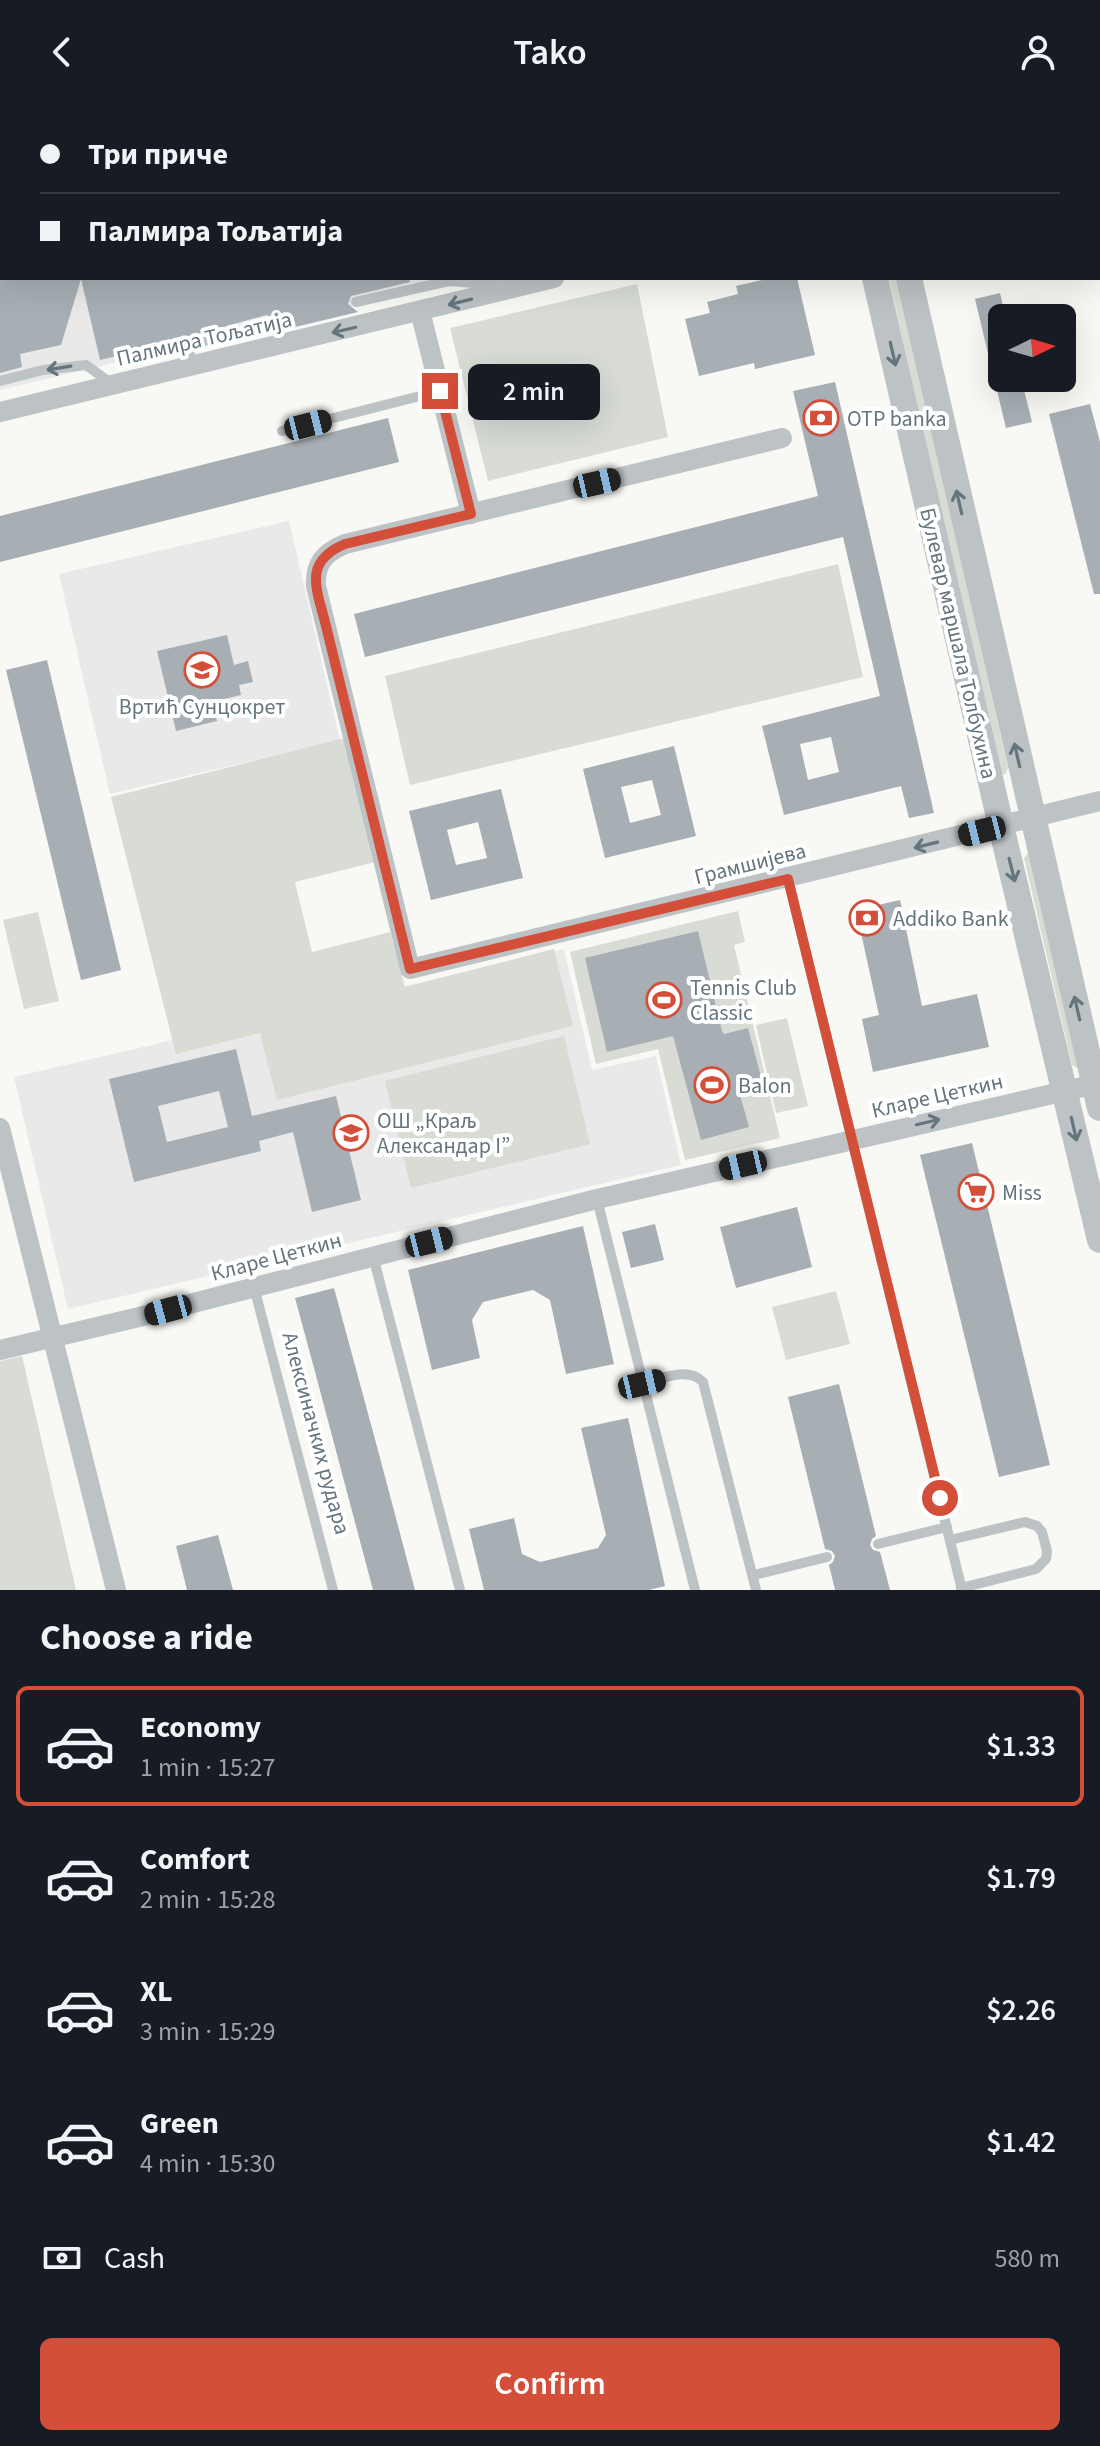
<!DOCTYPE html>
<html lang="en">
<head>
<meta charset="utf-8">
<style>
	body { margin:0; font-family:"Source Sans 3",sans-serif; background:#20242c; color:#f1f3f6; height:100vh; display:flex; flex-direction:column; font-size:30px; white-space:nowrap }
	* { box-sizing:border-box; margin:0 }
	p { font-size:26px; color:#9ea1a6 }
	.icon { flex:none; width:44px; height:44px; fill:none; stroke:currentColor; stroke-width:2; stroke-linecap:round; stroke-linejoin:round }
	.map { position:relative; height:1486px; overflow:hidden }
	.sheet { display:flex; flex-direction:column; background:#171b24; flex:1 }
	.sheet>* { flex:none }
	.top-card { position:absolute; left:0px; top:0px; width:1100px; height:176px; box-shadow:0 8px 32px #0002; display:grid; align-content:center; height:176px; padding:0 40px; background:#171b24 }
	.needle { width:52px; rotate:85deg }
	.buttons { position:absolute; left:988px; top:200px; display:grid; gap:16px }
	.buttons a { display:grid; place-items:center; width:88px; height:88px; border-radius:12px; background:#171b24; box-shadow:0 8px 32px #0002; font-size:40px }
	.end { position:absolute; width:36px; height:36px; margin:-18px; border:10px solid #d44f39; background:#fff; box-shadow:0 0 0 4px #fff }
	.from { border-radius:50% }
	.bubble { position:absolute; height:56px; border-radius:12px; background:#171b24; box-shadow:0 8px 32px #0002; font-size:26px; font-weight:600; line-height:56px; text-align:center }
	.car { position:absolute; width:24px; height:48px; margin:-24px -12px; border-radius:10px; box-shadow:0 0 6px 2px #0007; background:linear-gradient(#222 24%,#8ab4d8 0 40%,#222 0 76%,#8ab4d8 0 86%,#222 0) }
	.top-card b { display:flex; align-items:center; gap:28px; height:76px; font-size:30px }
	.top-card b+b { border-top:2px solid #363941 }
	.top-card i { width:20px; height:20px; background:#f1f3f6 }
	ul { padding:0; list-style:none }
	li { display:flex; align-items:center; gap:24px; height:120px; margin:0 16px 12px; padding:0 24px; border:4px solid transparent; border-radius:12px }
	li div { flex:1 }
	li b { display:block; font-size:30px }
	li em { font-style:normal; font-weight:600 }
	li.selected { border-color:#d44f39 }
	li>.icon { width:72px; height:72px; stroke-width:1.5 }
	h2 { padding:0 40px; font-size:36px; line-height:96px }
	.pay { display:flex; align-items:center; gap:20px; height:88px; padding:0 40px; font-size:30px }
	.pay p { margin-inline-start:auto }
	.action { display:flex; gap:16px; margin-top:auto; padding:16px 40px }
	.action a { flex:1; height:92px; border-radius:12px; background:#d44f39; color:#fff; font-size:32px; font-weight:600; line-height:92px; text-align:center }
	header { display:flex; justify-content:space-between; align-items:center; height:104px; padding:0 40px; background:#171b24; font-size:36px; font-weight:600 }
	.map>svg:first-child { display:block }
</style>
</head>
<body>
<header><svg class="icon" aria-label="back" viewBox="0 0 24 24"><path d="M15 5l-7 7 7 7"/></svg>Tako<svg class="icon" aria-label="person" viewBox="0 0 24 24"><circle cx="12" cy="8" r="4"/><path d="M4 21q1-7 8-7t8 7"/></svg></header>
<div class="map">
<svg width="1100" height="1486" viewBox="0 0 1100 1486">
	<rect width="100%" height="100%" fill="#f8f8f5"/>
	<g fill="#e9e9e9">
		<path d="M46,0H817L818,2H40Z"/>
		<path d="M2,15V174H468L0,286V16Z"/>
		<path d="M289,417L340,636L110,690L59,470Z"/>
		<path d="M564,845L592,966L656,952L681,1061L68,1205L14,973Z"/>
	</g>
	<g fill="#d8dcd5">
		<path d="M889,174H897L1008,664L1005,671L999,668Z"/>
		<path d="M637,180L668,333L488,377L450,224Z"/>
		<path d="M838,460L863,573L410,681L385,572Z"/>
		<path d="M344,634L375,758L295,778L312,848L390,828L405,883L554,845L573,922L277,996L260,929L176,950L111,693Z"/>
		<path d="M1028,749L1078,964L1072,961L1024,754Z"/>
		<path d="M738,807L745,838L734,841L780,1034L685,1056L658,945L596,960L570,848Z"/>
		<path d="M38,808L59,897L24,905L3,816Z"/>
		<path d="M787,914L808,1002L776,1009L756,921Z"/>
		<path d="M564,932L590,1040L411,1084L385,977Z"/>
		<path d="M836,1187L850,1240L786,1256L772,1203Z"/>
		<path d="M22,1252L76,1486H0V1257Z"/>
	</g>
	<g fill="#a7afb4" fill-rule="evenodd">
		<path d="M0,174H409L410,178L351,192L348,200L358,208L270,229L276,218L273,213L266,211L199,230L193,234L100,256L81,175L61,241L20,250L22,263L0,269Z"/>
		<path d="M770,174H797L815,251L755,265L754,259L699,272L685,215L710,209L707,198L738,190L736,182Z"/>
		<path d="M1000,189L1006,214H1002V274H1021L1032,318L1006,324L975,195Z"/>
		<path d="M835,278L934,709L909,714L901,682L784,711L762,622L880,592L843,433L365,553L354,510L818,392L793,287ZM831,633L839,668L808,676L800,640Z"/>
		<path d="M1090,300L1100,338V490H1094L1049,310Z"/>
		<path d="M388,314L399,358L0,458V412Z"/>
		<path d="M227,531L234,561L248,557L253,578L239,581L241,591L212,598L217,617L176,627L157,547Z"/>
		<path d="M47,556L121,866L81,876L6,566Z"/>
		<path d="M674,642L696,732L605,754L583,665ZM652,676L661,711L630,719L621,683Z"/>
		<path d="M501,685L523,774L431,796L409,707ZM478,718L487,754L456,761L447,726Z"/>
		<path d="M900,796L922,902L977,890L989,943L873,968L862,915L879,911L856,806Z"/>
		<path d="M698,827L722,927L724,930L748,924L764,984L740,991L749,1023L701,1036L673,932L607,948L585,854Z"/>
		<path d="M236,945L252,1012L336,992L361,1096L312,1108L293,1028L259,1037L261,1047L134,1078L109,975ZM219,987L228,1023L167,1038L158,1002Z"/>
		<path d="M972,1039L1050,1361L999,1373L920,1051Z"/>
		<path d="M797,1103L812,1163L736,1184L720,1123Z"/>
		<path d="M655,1120L664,1156L631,1164L622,1128Z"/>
		<path d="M583,1122L614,1260L566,1270L550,1196L533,1186L483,1198L472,1216L480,1254L432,1266L408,1166Z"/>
		<path d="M334,1184L379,1350L415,1486H373L314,1264L295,1194Z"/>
		<path d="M839,1280L876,1432L872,1435L870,1441L873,1446L880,1448L890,1486H835L829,1461L833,1458L835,1452L832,1447L825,1445L788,1293Z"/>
		<path d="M628,1314L665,1482L649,1486H484L469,1425L514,1414L522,1450L540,1458L598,1444L606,1431L581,1324Z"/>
		<path d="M218,1431L233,1486H187L176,1442Z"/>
	</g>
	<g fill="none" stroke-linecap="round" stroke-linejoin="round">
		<g stroke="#bdc2c5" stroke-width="10">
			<path d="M356,198L449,177L499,181"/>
			<path d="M179,262L194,243L201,238L268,219"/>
			<path d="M0,277L43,266L86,261L112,280"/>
			<path d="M282,327L440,287"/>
			<path d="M788,775L962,1486"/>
			<path d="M597,1095L695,1486"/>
			<path d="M373,1152L460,1486"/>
			<path d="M254,1183L333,1486"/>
			<path d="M642,1280C660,1275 688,1262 703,1278L756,1486"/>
			<path d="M950,1436L1025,1418L1037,1422L1042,1428L1047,1447L1046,1455L1036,1465L961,1484"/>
			<path d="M878,1440L947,1423"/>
			<path d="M754,1471L827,1453"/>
		</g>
		<g stroke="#bdc2c5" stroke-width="20">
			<path d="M1098,45H1100"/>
			<path d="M420,207L471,410"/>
			<path d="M0,308L554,174"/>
			<path d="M782,334L345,440C324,449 315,459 316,482L410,865L1100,697"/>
			<path d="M0,1024L116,1486"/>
			<path d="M0,1246L139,1213L597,1095L1100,979"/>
		</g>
		<g stroke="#bdc2c5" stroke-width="26">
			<path d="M835,0L836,2"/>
			<path d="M869,0L870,2"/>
			<path d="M875,174L1001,722L1100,1136"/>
			<path d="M909,174L1100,1004"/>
		</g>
	</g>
	<defs><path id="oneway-shaft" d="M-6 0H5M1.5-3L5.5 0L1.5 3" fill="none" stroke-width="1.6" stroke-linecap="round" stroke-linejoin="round" transform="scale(2)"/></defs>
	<g stroke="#65757e">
		<use href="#oneway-shaft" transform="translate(460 198) rotate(166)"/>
		<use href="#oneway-shaft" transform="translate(344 226) rotate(167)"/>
		<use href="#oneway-shaft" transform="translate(893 250) rotate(77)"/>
		<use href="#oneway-shaft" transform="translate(59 264) rotate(171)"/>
		<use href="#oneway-shaft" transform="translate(959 398) rotate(-103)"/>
		<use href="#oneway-shaft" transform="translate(1017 651) rotate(-103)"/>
		<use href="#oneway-shaft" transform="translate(926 741) rotate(166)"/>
		<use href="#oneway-shaft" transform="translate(1012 766) rotate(76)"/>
		<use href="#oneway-shaft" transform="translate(1077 904) rotate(-103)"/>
		<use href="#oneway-shaft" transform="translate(928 1018) rotate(-13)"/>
		<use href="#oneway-shaft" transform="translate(1074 1025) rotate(77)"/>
	</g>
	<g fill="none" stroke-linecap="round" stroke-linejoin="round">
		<path stroke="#d44f39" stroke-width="10" d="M440,287L471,410L345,440C302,458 317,485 326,522L410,865L788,775L940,1394"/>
	</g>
	<defs>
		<symbol id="bank-ring" viewBox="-11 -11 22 22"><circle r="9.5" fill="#fff" stroke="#d44f39" stroke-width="1.5"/><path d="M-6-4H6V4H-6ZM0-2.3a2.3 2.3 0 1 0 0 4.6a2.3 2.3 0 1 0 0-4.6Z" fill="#d44f39"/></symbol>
		<symbol id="school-ring" viewBox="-11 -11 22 22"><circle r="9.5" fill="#fff" stroke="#d44f39" stroke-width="1.5"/><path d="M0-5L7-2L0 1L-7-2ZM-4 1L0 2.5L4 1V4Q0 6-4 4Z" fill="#d44f39"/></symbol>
		<symbol id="stadium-ring" viewBox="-11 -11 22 22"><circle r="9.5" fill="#fff" stroke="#d44f39" stroke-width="1.5"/><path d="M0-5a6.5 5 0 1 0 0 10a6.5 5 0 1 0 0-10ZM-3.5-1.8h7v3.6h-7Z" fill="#d44f39"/></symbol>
		<symbol id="supermarket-ring" viewBox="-11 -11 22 22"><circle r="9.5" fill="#fff" stroke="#d44f39" stroke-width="1.5"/><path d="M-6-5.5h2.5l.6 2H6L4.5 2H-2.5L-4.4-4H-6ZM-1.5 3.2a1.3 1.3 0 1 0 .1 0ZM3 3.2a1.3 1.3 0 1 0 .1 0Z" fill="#d44f39"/></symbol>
	</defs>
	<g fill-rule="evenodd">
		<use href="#bank-ring" x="801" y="294" width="40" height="40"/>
		<use href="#school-ring" x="182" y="546" width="40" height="40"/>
		<use href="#bank-ring" x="847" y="794" width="40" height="40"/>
		<use href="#stadium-ring" x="644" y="876" width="40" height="40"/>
		<use href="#stadium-ring" x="692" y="961" width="40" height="40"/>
		<use href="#school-ring" x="331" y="1009" width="40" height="40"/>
		<use href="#supermarket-ring" x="956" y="1068" width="40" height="40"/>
	</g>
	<g text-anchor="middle" stroke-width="8" stroke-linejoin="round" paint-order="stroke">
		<g font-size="22" fill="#65757e" stroke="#fff">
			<text transform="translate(204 234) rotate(-13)" y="8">Палмира Тољатија</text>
			<text transform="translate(959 539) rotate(77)" y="8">Булевар маршала Толбухина</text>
			<text transform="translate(750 759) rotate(-14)" y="8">Грамшијева</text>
			<text transform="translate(937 991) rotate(-13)" y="8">Кларе Цеткин</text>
			<text transform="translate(276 1152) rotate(-15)" y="8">Кларе Цеткин</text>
			<text transform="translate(317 1329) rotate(75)" y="8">Алексиначких рудара</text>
		</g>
		<g font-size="22" fill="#65757e" stroke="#fff" text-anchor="start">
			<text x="847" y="322">OTP banka</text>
			<text x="202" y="610" text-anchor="middle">Вртић Сунцокрет</text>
			<text x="893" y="822">Addiko Bank</text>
			<text x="690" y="891">Tennis Club<tspan x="690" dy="25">Classic</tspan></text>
			<text x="738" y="989">Balon</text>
			<text x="377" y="1024">ОШ „Краљ<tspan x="377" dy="25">Александар I”</tspan></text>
			<text x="1002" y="1096">Miss</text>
		</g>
	</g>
</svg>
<div class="buttons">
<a><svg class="needle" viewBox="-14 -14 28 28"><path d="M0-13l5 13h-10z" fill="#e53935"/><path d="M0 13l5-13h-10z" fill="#9ea1a6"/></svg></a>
</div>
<i class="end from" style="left:940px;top:1394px"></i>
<i class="end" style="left:440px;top:287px"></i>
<div class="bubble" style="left:468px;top:260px;width:132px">2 min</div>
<i class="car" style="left:308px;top:321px;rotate:76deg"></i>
<i class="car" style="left:597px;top:379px;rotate:77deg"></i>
<i class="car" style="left:982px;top:727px;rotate:256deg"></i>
<i class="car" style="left:743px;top:1061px;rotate:257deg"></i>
<i class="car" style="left:429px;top:1138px;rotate:76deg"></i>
<i class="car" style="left:168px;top:1206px;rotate:255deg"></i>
<i class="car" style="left:642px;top:1280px;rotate:77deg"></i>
<div class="top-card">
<b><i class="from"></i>Три приче</b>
<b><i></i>Палмира Тољатија</b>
</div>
</div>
<section class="sheet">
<h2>Choose a ride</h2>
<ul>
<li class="selected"><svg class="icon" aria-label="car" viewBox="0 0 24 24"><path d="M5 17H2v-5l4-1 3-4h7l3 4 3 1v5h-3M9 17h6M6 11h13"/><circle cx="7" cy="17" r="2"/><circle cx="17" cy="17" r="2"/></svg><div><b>Economy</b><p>1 min · 15:27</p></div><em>$1.33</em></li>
<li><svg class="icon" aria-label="car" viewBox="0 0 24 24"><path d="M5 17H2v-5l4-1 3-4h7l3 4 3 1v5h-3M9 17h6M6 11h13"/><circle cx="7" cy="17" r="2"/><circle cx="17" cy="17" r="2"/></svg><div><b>Comfort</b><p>2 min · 15:28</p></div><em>$1.79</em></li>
<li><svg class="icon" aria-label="car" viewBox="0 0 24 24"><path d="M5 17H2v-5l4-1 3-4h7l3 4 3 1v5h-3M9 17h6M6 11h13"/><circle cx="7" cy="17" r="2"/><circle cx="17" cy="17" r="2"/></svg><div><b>XL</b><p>3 min · 15:29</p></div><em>$2.26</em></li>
<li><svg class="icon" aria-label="car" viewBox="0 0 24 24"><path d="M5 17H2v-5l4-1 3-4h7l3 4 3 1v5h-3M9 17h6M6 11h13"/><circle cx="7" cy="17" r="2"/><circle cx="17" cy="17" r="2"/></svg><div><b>Green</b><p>4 min · 15:30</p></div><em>$1.42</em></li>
</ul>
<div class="pay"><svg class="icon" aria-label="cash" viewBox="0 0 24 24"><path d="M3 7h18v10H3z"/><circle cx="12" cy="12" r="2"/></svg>Cash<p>580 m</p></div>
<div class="action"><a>Confirm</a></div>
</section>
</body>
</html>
